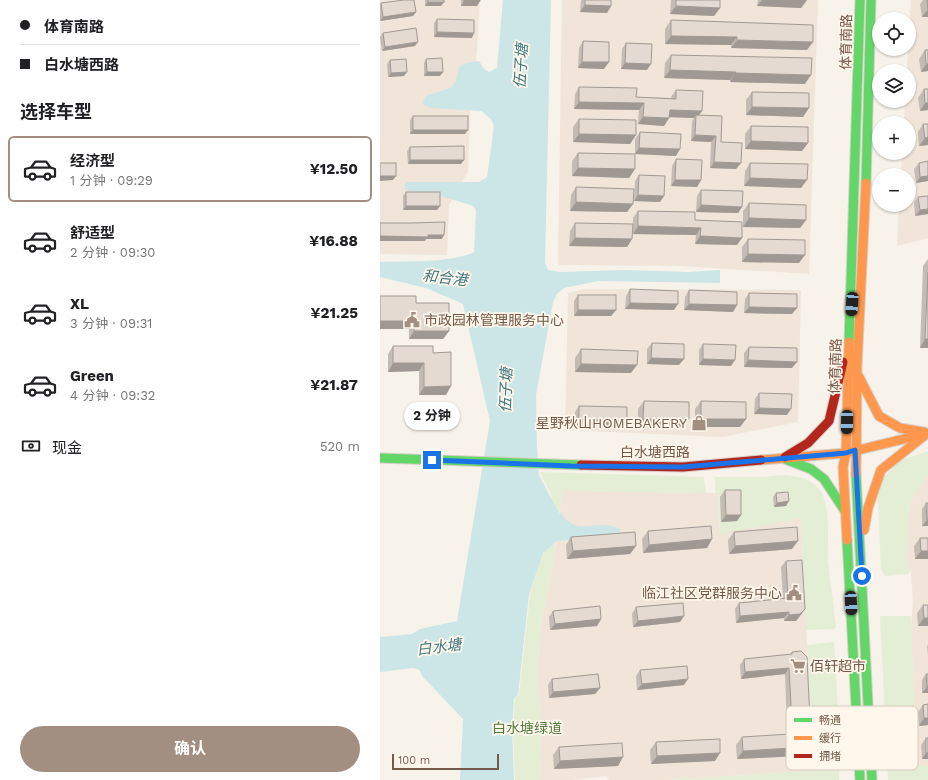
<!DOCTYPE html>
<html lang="zh">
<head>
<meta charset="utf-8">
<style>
	body { margin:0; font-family:"Work Sans","Noto Sans SC",sans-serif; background:#f2f2f2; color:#202124; height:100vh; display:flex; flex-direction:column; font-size:15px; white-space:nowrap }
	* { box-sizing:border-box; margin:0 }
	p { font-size:13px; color:#757577 }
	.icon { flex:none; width:22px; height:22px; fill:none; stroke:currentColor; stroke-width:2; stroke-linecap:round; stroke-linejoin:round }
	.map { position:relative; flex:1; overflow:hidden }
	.panel { display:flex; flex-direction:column; background:#fff; width:380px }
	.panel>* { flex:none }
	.banner { display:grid; align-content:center; height:88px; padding:0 20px; background:#fff }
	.tools { position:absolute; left:492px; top:12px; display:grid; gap:8px }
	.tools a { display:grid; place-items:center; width:44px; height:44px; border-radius:50%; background:#fff; box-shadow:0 1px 3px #0004; font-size:20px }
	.scale { position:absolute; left:12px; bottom:10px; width:107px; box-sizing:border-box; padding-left:4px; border:2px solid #76594a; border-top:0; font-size:11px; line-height:14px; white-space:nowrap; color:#76594a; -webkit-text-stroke:3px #fff7ec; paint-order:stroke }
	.end { position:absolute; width:18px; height:18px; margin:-9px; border:5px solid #1a73e8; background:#fff; box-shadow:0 0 0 2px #fff }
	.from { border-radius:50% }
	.bubble { position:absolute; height:28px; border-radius:14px; background:#fff; box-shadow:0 1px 3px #0004; font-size:13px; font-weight:700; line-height:28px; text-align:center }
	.car { position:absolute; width:12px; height:24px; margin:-12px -6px; border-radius:5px; box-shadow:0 0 3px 1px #0007; background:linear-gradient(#222 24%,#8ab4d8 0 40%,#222 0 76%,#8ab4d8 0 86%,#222 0) }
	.banner b { display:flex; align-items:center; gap:14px; height:38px; font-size:15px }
	.banner b+b { border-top:1px solid #e0e0e0 }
	.banner i { width:10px; height:10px; background:#202124 }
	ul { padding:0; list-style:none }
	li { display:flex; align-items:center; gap:12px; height:66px; margin:0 8px 6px; padding:0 12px; border:2px solid transparent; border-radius:6px }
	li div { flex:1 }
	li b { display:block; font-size:15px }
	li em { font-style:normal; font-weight:700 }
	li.active { border-color:#a38f82 }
	li>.icon { width:36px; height:36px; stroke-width:1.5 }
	h2 { padding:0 20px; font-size:18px; line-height:48px }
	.pay { display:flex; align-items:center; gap:10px; height:44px; padding:0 20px; font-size:15px }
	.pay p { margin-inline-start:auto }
	.action { display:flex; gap:8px; margin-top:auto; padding:8px 20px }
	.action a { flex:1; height:46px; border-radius:24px; background:#a38f82; color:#fff; font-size:16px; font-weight:700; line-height:46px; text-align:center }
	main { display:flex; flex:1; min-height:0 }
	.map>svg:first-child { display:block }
</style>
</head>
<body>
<main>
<section class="panel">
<div class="banner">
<b><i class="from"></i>体育南路</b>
<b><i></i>白水塘西路</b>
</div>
<h2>选择车型</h2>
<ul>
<li class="active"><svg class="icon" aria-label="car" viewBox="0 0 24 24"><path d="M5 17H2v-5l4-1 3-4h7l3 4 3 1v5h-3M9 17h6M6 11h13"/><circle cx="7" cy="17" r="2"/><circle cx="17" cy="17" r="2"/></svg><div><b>经济型</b><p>1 分钟 · 09:29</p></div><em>¥12.50</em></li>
<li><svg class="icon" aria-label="car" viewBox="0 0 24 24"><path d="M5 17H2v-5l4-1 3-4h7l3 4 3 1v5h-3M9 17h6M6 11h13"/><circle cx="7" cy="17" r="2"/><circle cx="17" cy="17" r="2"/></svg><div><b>舒适型</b><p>2 分钟 · 09:30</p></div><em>¥16.88</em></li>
<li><svg class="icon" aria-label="car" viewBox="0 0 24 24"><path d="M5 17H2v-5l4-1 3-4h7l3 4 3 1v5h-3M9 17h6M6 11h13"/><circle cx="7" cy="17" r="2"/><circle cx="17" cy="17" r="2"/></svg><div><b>XL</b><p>3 分钟 · 09:31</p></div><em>¥21.25</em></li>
<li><svg class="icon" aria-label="car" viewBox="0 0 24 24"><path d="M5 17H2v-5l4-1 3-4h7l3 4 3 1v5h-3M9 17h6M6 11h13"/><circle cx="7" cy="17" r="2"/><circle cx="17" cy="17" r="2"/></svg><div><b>Green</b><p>4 分钟 · 09:32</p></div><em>¥21.87</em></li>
</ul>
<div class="pay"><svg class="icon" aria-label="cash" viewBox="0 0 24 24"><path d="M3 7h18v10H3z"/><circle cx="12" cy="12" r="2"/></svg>现金<p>520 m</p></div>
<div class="action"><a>确认</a></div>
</section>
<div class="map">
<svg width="548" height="780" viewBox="0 0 548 780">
	<rect width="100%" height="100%" fill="#f7f2ea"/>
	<g fill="#f0e5d8">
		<path d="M0,0H100L97,51L90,115L88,171L69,205L67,255L0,254Z"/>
		<path d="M182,0H438L429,274L301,266L178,265Z"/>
		<path d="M531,0H548V238L517,246L519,205H529V175H521L522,153H529V123H524L525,101H529V71H527Z"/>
		<path d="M203,289L421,290L418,422L342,437L185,430L188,293Z"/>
		<path d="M548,475V765H536L531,624L533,602L531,571L526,566V547L528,517L531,500Z"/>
		<path d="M182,491L338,493L340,533L421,518L433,771L284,780H229L226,776L192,780H159L161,731L157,672L161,622L174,558Z"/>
	</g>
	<g fill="#e4eed5">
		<path d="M548,451V475L531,500L528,517L526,565L531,570L529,574L505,576L501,569L498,497L502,480L516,464L525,459Z"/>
		<path d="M160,472L324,477L326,493L182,491L174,558L161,622L157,672L161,731L159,780H135L133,727L135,698L139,695L150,595L161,558L166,549L172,496Z"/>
		<path d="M400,475C417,476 431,477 441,492C451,507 447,544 448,562C450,584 454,605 456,627L454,629L426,630L421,518L340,534L338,493H335V477H385Z"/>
		<path d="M500,616H531L536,765H548V780H508Z"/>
		<path d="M454,642L460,746L459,780H284L432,771L427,645Z"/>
	</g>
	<path fill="#cce6e7" d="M123,0H171L165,263L168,270L180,272L247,270L308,272L340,270V283L218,281L184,288L177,294L173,302L156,395L157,447L159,475L179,513H181C198,539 215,517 240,529L241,535L177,541L163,553L149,595L138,695L134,698L132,727L134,780H80L83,719L43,677L39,670L34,668L0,672V637L32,634L40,629L77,621L110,421L83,304L46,288L0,277V262C25,261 73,263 94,252L96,212L95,208L91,205L53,194L28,191L25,188V184L28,182H99L107,177L114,126L111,119L101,111L51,108L44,105L43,102L46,96L72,87C85,71 67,65 99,61L104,69L109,72L117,68Z"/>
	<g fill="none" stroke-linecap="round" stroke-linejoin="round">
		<defs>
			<g id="fast">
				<path d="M486,183L491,0"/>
				<path d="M469,342L480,0"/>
				<path d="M0,458L201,465"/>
				<path d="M405,459L431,469L444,479L465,511"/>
				<path d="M476,474L492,780"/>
				<path d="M467,540L480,780"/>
			</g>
			<g id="slow">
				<path d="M479,377L499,416L520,428L544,432"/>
				<path d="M381,460L466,453L548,433"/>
				<path d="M476,474L477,366L486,183"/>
				<path d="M484,530L488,508L501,470L545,435"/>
				<path d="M467,540L463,467L466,453L469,342"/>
			</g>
			<g id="jam">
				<path d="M405,457L428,443L449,421L463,362"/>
				<path d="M201,465L303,467L381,460"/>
			</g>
		</defs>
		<use href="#fast" stroke="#d6cec7" stroke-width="11"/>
		<use href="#slow" stroke="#d6cec7" stroke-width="11"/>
		<use href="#jam" stroke="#d6cec7" stroke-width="11"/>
		<use href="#fast" stroke="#63d668" stroke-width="9"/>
		<use href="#slow" stroke="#ff974d" stroke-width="9"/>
		<use href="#jam" stroke="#b3261e" stroke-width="9"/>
	</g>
	<g fill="#c4bbb5">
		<path d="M45,0H64V2L61,6H45Z"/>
		<path d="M81,0H100V1L97,6H81Z"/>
		<path d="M201,0H231V6L227,13L200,12Z"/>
		<path d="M291,0H340V8L334,16L290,14Z"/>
		<path d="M378,0H427L421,8L377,6Z"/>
		<path d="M543,0H548V17H542L540,4Z"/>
		<path d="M1,3L36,12L33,16L0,21V5Z"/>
		<path d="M57,19L92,38L54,37V23Z"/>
		<path d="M291,20L427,50L351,48V45L285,44V29Z"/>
		<path d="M3,33L35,46L2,51L0,37Z"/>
		<path d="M203,41L224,69L198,68L199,48Z"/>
		<path d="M246,43L267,70L241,69L242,49Z"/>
		<path d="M545,50H548V71L541,72L539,59Z"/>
		<path d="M291,55L425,84L350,82V80L284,78L285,63Z"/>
		<path d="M46,59L60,76H44V63Z"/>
		<path d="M10,60L24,76L8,77L7,64Z"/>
		<path d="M199,87L256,97L291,98V97L296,90L322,111L319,115L341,142L361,163L356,169L330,168L331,142L311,141L312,121L314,118L289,117V118L284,126L258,124L259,110L194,109L195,94Z"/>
		<path d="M544,89H548V110L540,111L538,98Z"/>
		<path d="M372,92L423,117L366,115V100Z"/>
		<path d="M33,116L85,134H30V120Z"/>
		<path d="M199,119L256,135L250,144L193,142V127Z"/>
		<path d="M543,124H548V145L539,146L538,132Z"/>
		<path d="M371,126L428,143L422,151L365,149V134Z"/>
		<path d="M260,132L296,156L255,154V139Z"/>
		<path d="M30,147L81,164H28L27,151Z"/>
		<path d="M198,153L255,169L249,178L192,176V161Z"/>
		<path d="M296,159L321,180L317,187L291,186L292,166Z"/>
		<path d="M370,163L421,188L364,186L365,171Z"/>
		<path d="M539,163L548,181L536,183L534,169Z"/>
		<path d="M259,175L284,196L280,202L254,201L255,181Z"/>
		<path d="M196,187L253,204L247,212L190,211L191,195Z"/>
		<path d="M321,190L362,207L358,213L316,212L317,196Z"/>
		<path d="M26,192L60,206L57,210H23V196Z"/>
		<path d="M548,196V214L535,216L534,203L538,197Z"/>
		<path d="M369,203L426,220L420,228L363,227V211Z"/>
		<path d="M258,211L315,220L357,245L315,244L316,235L253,234V218Z"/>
		<path d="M195,223L252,239L247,247L189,246L190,231Z"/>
		<path d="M368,239L419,263L362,262V247Z"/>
		<path d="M548,259V348H540L543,266Z"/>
		<path d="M250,289L294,310L245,309L246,296Z"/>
		<path d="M309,290L357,305L353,312L304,310L305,297Z"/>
		<path d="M369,293L412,314L364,313L365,299Z"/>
		<path d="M198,295L236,310L231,316H194V301Z"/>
		<path d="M36,303L69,331L63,339H29V329Z"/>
		<path d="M272,343L299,365L267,364V349Z"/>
		<path d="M323,344L351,366L319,365V350Z"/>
		<path d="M13,346L53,353L66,395H39V371L8,372V354Z"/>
		<path d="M369,347L412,368L364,367V353Z"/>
		<path d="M201,349L251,373L195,372V358Z"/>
		<path d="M379,393L407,415L374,414L375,399Z"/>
		<path d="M264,401L309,419L303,427H258V409Z"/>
		<path d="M321,401L366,419L360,427H315V409Z"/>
		<path d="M199,406L243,427L195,425V412Z"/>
		<path d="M345,490L361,515L357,521L341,522L340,497Z"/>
		<path d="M396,493L406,506L394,507L393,497Z"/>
		<path d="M546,503H548V526H542V509Z"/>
		<path d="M268,531L332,539L327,548L263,553L262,539Z"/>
		<path d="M354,532L412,549L349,554L348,540Z"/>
		<path d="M191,537L256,546L250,554L187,559L186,545Z"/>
		<path d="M540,538H548V559H535L534,546Z"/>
		<path d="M406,561L425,609L421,615L416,621H404V618L356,623L355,609L359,603L403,599L401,567Z"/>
		<path d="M543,605H548V626H538L537,613Z"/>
		<path d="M256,607L300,622L253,627L252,614Z"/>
		<path d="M173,611L221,619L217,626L170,630L169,617Z"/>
		<path d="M548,645V655L547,646Z"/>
		<path d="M412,652L430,721L426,728H407L405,674L361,679L360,665L364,659L410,655Z"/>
		<path d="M260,670L304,685L257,690L256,676Z"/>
		<path d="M546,674H548V693H542V680Z"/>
		<path d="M172,679L220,688L215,694L169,698L168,685Z"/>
		<path d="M548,704V725L539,726L538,712L543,705Z"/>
		<path d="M362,737L421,756L357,759L356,745Z"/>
		<path d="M546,738H548V759H542L541,745Z"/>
		<path d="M276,742L335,761L271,764L270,750Z"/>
		<path d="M179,747L238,766L174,769L173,755Z"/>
	</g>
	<g fill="#a09993">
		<path d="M382,0H427L421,8L377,6Z"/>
		<path d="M84,1H100L97,6H81Z"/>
		<path d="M48,2H64L61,6H45Z"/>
		<path d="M205,5L231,6L227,13L200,12Z"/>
		<path d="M296,6L340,8L334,16L290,14Z"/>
		<path d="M548,9V17H542Z"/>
		<path d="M36,12L33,16L0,21L3,17Z"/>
		<path d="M57,32L94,33L92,38L54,37Z"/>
		<path d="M291,36L357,37L351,45L285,44Z"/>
		<path d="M357,40L433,42L427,50L351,48Z"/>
		<path d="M38,42L35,46L2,51L5,47Z"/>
		<path d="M202,62H229L224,69L198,68Z"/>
		<path d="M245,63L271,64L267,70L241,69Z"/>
		<path d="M546,64H548V71L541,72Z"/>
		<path d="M290,70L356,72L350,80L284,78Z"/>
		<path d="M27,72L24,76L8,77L11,73Z"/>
		<path d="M47,72H63L60,76H44Z"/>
		<path d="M355,73L431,75L425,84L350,82Z"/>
		<path d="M199,102L264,103L259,110L194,109Z"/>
		<path d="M545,103H548V110L540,111Z"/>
		<path d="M372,107L429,108L423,117L366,115Z"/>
		<path d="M290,110L322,111L317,118L316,115L314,118L285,117Z"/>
		<path d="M263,117L289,118L284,126L258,124Z"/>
		<path d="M33,130H88L85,134H30Z"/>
		<path d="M199,134L256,135L250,144L193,142Z"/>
		<path d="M315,135L336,136L331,142L311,141Z"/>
		<path d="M548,137V145L539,146L545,138Z"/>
		<path d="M371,141L428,143L422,151L365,149Z"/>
		<path d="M259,148L300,149L296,156L255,154Z"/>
		<path d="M30,160H84L81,164H28Z"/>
		<path d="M334,162L361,163L356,169L330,168Z"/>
		<path d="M198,168L255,169L249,178L192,176Z"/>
		<path d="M0,176H16L13,180L0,181Z"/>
		<path d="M548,176V181L536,183L540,177Z"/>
		<path d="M370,178L427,180L421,188L364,186Z"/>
		<path d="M295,180H321L317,187L291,186Z"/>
		<path d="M258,195L284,196L280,202L254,201Z"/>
		<path d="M196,202L253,204L247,212L190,211Z"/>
		<path d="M321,205L362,207L358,213L316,212Z"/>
		<path d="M26,206H60L57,210H23Z"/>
		<path d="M548,209V214L535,216L540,210Z"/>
		<path d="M369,218L426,220L420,228L363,227Z"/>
		<path d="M258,226L321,228L316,235L253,234Z"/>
		<path d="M48,235H64L62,239H46L45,241H0V236Z"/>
		<path d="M320,236L362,238L357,245L315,244Z"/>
		<path d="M195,238L252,239L247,247L189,246Z"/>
		<path d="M368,254L425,255L419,263L362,262Z"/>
		<path d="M250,303L298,304L294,310L245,309Z"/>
		<path d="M309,304L357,305L353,312L304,310Z"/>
		<path d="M369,307L417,308L412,314L364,313Z"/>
		<path d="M198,310H236L231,316H194Z"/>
		<path d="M0,321H34L29,329H0Z"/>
		<path d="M34,331H69L63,339H29Z"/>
		<path d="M545,339H548V348H540Z"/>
		<path d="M271,358L304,359L299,365L267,364Z"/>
		<path d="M323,359L355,360L351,366L319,365Z"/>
		<path d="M368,360L417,362L412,368L364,367Z"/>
		<path d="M13,363H44L39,371L8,372Z"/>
		<path d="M201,364L257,365L251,373L195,372Z"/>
		<path d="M71,386L66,395H39L44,387Z"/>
		<path d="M379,408L411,409L407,415L374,414Z"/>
		<path d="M199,419L247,421L243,427L195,425Z"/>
		<path d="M263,419H309L303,427H258Z"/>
		<path d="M321,419H366L360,427H315Z"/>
		<path d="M409,501L406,506L394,507L397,503Z"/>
		<path d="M346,515H361L357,521L341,522Z"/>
		<path d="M547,520H548V526H542Z"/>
		<path d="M332,539L327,548L263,553L269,545Z"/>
		<path d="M418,541L412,549L349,554L355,546Z"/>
		<path d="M256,546L250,554L187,559L193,551Z"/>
		<path d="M541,551H548V559H535Z"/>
		<path d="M425,609L416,621H404L409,615Z"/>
		<path d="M409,612L404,618L356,623L360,616Z"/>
		<path d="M304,616L300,622L253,627L258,621Z"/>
		<path d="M544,618H548V626H538Z"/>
		<path d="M221,619L217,626L170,630L175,624Z"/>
		<path d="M409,668L405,674L361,679L365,672Z"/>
		<path d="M308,679L304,685L257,690L262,684Z"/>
		<path d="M547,687H548V693H542Z"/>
		<path d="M220,688L215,694L169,698L173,692Z"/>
		<path d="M544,718H548V725L539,726Z"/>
		<path d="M430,721L426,728H407L412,722Z"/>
		<path d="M427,747L421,756L357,759L363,751Z"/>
		<path d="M340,753L335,761L271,764L277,756Z"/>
		<path d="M546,753H548V759H542Z"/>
		<path d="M243,757L238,766L174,769L180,761Z"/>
	</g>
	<g fill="#e4dad2" stroke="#a09993">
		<path d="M24,0H34L36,12L3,17L1,3Z"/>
		<rect x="48" y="0" width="16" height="2"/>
		<rect x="84" y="0" width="16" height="1"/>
		<path d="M205,0H231V6L205,5Z"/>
		<path d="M296,0H340V8L296,6Z"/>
		<path d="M547,0H548V9Z"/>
		<path d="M57,19L94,20V33L57,32Z"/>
		<path d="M291,20L433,25V42L357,40V37L291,36Z"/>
		<path d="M36,28L38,42L5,47L3,33Z"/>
		<path d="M203,41L229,42V62H202Z"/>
		<path d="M246,43L272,44L271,64L245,63Z"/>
		<path d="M545,50H548V64H546Z"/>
		<path d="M291,55L432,58L431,75L355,73L356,72L290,70Z"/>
		<path d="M62,58L63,72H47L46,59Z"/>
		<path d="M26,59L27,72L11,73L10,60Z"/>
		<path d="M199,87L257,88L256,97L296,99V90L323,91L322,111L290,110L289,118L263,117L264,103L199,102Z"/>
		<path d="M544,89H548V103H545Z"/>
		<path d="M372,92L429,93V108L372,107Z"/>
		<path d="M316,115L342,116L341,142L362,143L361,163L334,162L336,136L315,135Z"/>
		<rect x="33" y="116" width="55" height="14"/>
		<path d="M199,119L256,120V135L199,134Z"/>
		<path d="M543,124H548V137L545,138Z"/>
		<path d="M371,126L428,127V143L371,141Z"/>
		<path d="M260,132L301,134L300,149L259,148Z"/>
		<path d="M84,146V160H30V147Z"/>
		<path d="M198,153L255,154V169L198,168Z"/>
		<path d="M296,159L322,160L321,180H295Z"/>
		<path d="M548,161V176L540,177L539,163Z"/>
		<rect x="0" y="163" width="16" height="13"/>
		<path d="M370,163L428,164L427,180L370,178Z"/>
		<path d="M259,175L285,176L284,196L258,195Z"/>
		<path d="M196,187L254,189L253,204L196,202Z"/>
		<path d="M321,190L363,191L362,207L321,205Z"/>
		<rect x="26" y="192" width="34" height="14"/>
		<path d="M548,196V209L540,210L538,197Z"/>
		<path d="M369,203L426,205V220L369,218Z"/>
		<path d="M258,211L315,212V220L362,222V238L320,236L321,228L258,226Z"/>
		<path d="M65,222L64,235H48V237L0,236V223H31Z"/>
		<path d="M195,223L253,224L252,239L195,238Z"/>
		<path d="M368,239L425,240V255L368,254Z"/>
		<path d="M548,272V339H545Z"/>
		<path d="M250,289L298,291V304L250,303Z"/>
		<path d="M309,290L357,292V305L309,304Z"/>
		<path d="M369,293L417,294V308L369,307Z"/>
		<rect x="198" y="295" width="38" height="15"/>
		<path d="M0,296H36V303H69V331H34V321H0Z"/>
		<path d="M272,343L304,344V359L271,358Z"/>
		<path d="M323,344L356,345L355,360L323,359Z"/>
		<path d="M13,346H53V353L71,352V386L44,387V363H13Z"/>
		<path d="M369,347L417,348V362L368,360Z"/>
		<path d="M201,349L258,351L257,365L201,364Z"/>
		<path d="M379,393L412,394L411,409L379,408Z"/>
		<path d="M264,401L309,402V419H263Z"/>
		<path d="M321,401L366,402V419H321Z"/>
		<path d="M199,406L247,407V421L199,419Z"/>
		<path d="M345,490H361V515H346Z"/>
		<path d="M408,492L409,501L397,503L396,493Z"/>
		<path d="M546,503H548V520H547Z"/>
		<path d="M331,526L332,539L269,545L268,531Z"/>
		<path d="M417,527L418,541L355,546L354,532Z"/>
		<path d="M255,532L256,546L193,551L191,537Z"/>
		<path d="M540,538H548V551H541Z"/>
		<path d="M422,560L425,609L420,614L409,615V612L360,616L359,603L408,598L406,561Z"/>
		<path d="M303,603L304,616L258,621L256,607Z"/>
		<path d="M543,605H548V618H544Z"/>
		<path d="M220,606L221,619L175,624L173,611Z"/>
		<path d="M421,651L427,657L430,721L412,722L409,668L365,672L364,659L412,654V652Z"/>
		<path d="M307,666L308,679L262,684L260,670Z"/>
		<path d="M218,674L220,688L173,692L172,679Z"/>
		<path d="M546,674H548V687H547Z"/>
		<path d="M548,704V718H544L543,705Z"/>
		<path d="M426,733L427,747L363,751L362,737Z"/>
		<rect x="546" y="738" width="2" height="15"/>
		<path d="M340,739V753L277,756L276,742Z"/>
		<path d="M242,743L243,757L180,761L179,747Z"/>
	</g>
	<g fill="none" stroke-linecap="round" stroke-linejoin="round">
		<path stroke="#1a73e8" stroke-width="5" d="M52,460L191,466L303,467L466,453L475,450L482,576"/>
	</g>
	<defs>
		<symbol id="civic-bare" viewBox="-9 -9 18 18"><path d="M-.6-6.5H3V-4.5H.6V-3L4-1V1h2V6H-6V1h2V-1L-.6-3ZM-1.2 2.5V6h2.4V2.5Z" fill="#a38f82" stroke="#fff7ec" stroke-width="2.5" paint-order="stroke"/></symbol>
		<symbol id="shop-bare" viewBox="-9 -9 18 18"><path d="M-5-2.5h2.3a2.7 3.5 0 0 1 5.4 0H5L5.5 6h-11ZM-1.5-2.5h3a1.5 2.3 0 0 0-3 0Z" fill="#a38f82" stroke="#fff7ec" stroke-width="2.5" paint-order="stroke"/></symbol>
		<symbol id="supermarket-bare" viewBox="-9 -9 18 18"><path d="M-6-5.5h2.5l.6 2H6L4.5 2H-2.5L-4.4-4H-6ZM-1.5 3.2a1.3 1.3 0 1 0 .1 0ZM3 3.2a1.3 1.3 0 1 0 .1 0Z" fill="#a38f82" stroke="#fff7ec" stroke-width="2.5" paint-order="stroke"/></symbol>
	</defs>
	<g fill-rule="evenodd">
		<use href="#civic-bare" x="21" y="309" width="22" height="22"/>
		<use href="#shop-bare" x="308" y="412" width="22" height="22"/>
		<use href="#civic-bare" x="403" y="582" width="22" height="22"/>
		<use href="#supermarket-bare" x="407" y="655" width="22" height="22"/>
	</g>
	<g text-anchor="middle" stroke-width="3.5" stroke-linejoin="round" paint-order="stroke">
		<g font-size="14" fill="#76594a" stroke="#fff7ec">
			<text transform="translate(466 42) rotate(-89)" y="5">体育南路</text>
			<text transform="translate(455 366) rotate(-88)" y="5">体育南路</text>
			<text x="275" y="457">白水塘西路</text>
		</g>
		<g font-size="14" fill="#76594a" stroke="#fff7ec" text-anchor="start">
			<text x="44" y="325">市政园林管理服务中心</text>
			<text x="307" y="428" text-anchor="end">星野秋山HOMEBAKERY</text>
			<text x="402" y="598" text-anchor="end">临江社区党群服务中心</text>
			<text x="430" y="671">佰轩超市</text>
		</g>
		<g font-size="14" fill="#547b42" stroke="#fff7ec">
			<text x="147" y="733">白水塘绿道</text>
		</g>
		<g font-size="15" font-style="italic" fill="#407982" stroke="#fff7ec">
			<text transform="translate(141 66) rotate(-87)" y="5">伍子塘</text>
			<text transform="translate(65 278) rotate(6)" y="5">和合港</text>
			<text transform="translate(126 390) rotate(-88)" y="5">伍子塘</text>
			<text transform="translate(59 647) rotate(-7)" y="5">白水塘</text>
		</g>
	</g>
	<rect x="406" y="706" width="132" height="64" rx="6" fill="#fff7ec" stroke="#d6c8bb" stroke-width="1"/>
	<rect x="414" y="718" width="18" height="4" fill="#63d668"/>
	<rect x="414" y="736" width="18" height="4" fill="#ff974d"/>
	<rect x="414" y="754" width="18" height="4" fill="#b3261e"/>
	<g font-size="11" fill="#76594a">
		<text x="439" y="724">畅通</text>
		<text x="439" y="742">缓行</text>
		<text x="439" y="760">拥堵</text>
	</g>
</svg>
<div class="tools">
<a><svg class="icon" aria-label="locate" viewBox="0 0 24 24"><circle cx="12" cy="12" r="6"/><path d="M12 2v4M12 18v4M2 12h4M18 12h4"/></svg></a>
<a><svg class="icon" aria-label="layers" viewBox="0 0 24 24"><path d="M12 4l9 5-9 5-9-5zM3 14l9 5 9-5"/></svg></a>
<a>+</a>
<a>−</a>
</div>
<div class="scale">100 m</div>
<i class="end from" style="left:482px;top:576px"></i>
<i class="end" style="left:52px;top:460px"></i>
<div class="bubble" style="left:24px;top:402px;width:56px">2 分钟</div>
<i class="car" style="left:472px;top:304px;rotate:184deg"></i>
<i class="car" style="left:467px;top:422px;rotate:181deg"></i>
<i class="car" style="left:471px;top:603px;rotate:177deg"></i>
</div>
</main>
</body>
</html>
